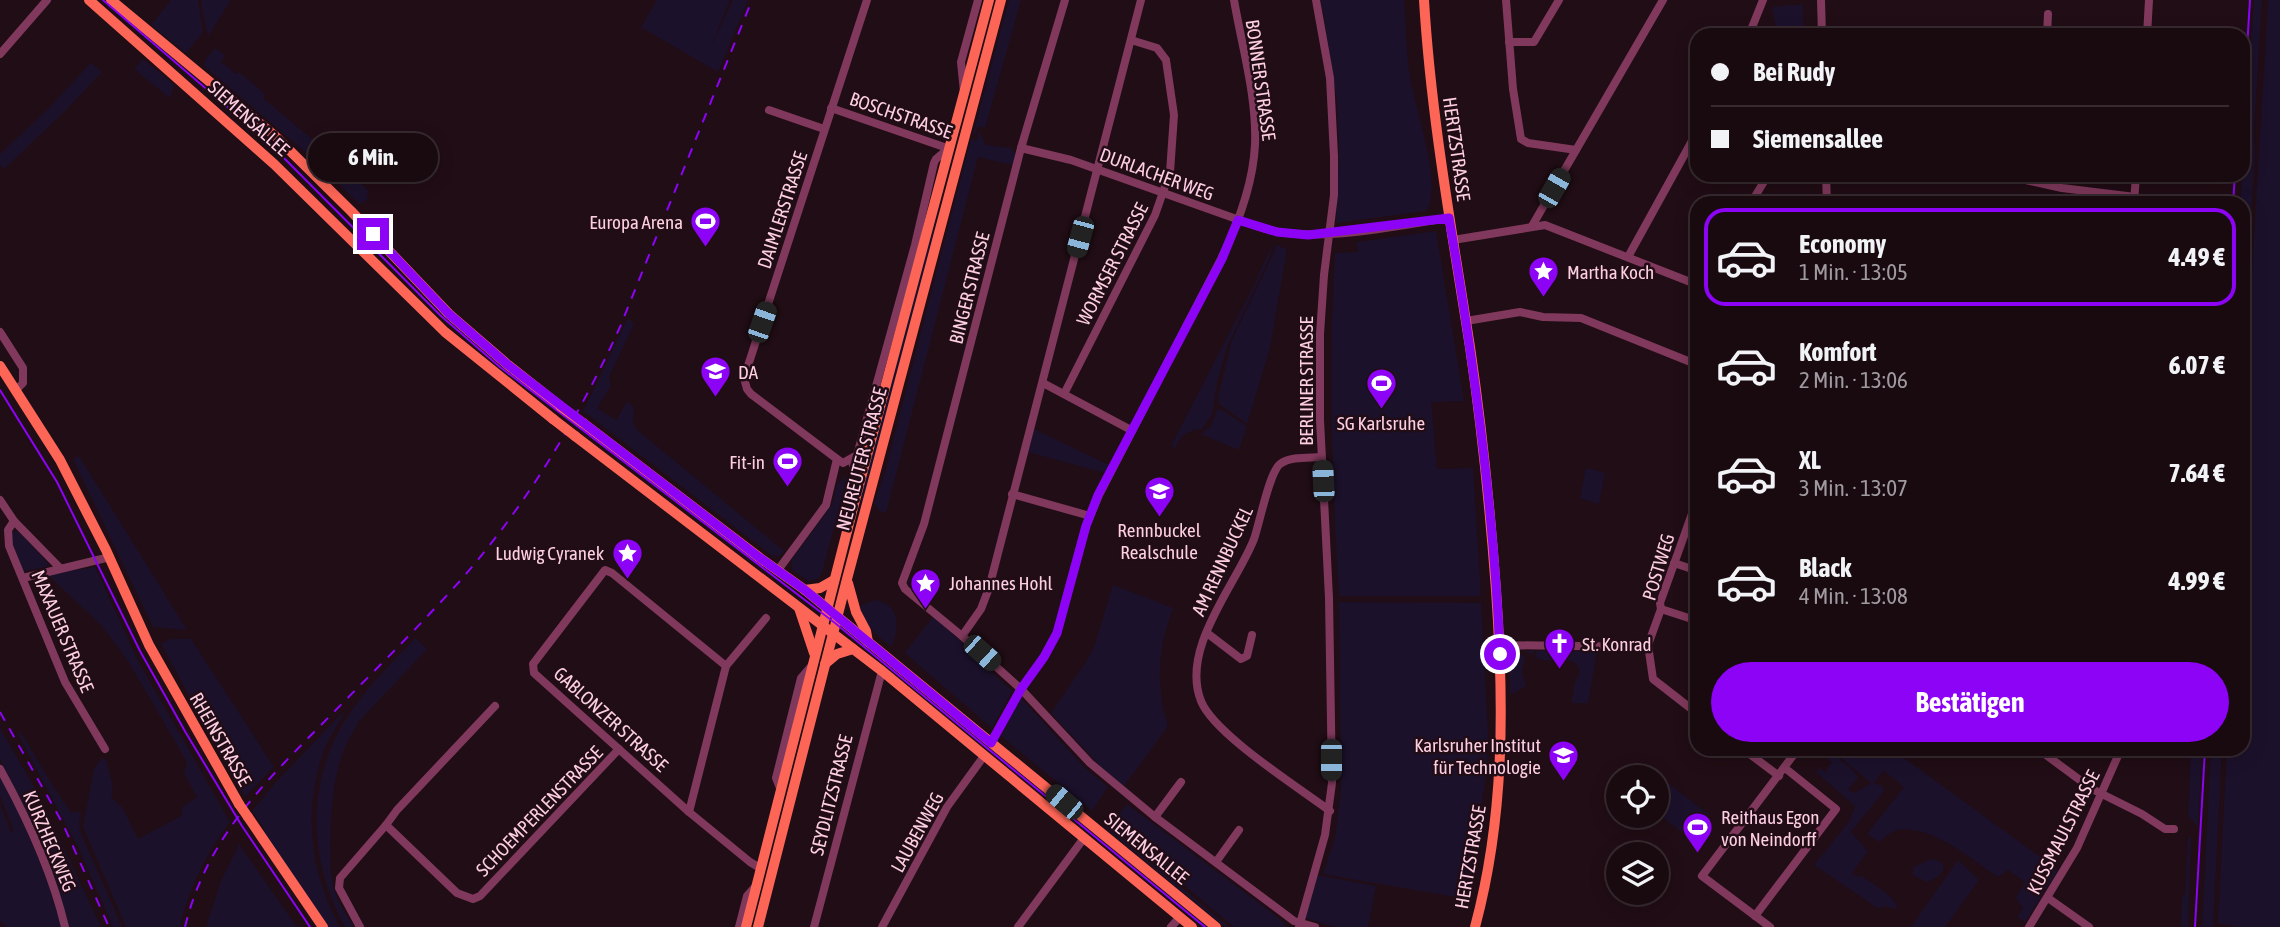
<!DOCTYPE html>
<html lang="de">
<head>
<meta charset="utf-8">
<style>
	body { margin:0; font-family:"Asap Condensed",sans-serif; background:#221319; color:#f1f3f6; height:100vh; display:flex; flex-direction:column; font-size:26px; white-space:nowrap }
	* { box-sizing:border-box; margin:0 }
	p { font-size:23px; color:#9f9a9f }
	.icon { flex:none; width:38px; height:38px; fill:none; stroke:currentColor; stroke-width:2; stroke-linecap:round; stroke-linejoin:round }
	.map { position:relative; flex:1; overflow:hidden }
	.side { position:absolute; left:1690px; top:196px; width:560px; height:560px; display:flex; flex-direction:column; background:#190a10; border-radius:21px; box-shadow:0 4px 18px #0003,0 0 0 2px #372b30 }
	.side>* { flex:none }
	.hud { position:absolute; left:1690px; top:28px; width:560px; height:154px; border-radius:21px; box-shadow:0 4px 18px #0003,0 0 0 2px #372b30; display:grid; align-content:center; height:154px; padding:0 21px; background:#190a10 }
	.buttons { position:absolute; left:1606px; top:765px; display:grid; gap:14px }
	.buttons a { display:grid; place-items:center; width:63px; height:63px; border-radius:50%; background:#190a10; box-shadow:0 4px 18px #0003,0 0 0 2px #372b30; font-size:35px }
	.end { position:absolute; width:32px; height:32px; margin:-16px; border:9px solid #8c03f6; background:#fff; box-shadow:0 0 0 4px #fff }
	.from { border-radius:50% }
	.bubble { position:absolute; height:49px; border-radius:24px; background:#190a10; box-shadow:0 4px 18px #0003,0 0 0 2px #372b30; font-size:23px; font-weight:700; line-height:49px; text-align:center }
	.car { position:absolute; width:21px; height:42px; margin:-21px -10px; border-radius:9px; box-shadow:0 0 5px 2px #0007; background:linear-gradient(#222 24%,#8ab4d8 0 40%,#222 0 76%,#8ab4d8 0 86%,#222 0) }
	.hud b { display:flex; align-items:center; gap:24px; height:66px; font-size:26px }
	.hud b+b { border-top:2px solid #372b30 }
	.hud i { width:18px; height:18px; background:#f1f3f6 }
	ul { padding:12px 0 0; list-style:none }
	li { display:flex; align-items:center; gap:21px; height:98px; margin:0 14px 10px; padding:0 7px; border:4px solid transparent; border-radius:21px }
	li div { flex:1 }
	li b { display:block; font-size:26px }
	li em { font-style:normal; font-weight:700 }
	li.on { border-color:#8c03f6 }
	li>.icon { width:63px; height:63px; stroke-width:1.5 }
	.primary-button { display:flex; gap:14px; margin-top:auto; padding:14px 21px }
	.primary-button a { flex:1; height:80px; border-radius:42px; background:#8c03f6; color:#fff; font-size:28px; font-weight:700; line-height:80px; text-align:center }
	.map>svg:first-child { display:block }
</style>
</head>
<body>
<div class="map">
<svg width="2280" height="927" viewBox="0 0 2280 927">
	<rect width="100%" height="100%" fill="#210d15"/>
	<g fill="#1c112b">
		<path d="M171,0H198L203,32L186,53L151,25Z"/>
		<path d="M202,0H231L208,36L201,3Z"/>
		<path d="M657,0H730L709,51L733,0H748L718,72L641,27Z"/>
		<path d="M1009,0H1021L985,128L978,126L975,135L973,134Z"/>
		<path d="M1321,0H1404C1406,25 1406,52 1410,77C1414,105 1444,189 1426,211L1336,223L1339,152L1337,101Z"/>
		<path d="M2254,0H2262L2254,128L2255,155L2252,203L2244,314V203H2240Z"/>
		<path d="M2268,0H2280V927H2236L2218,923L2227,749H2244V426L2246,412L2244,409Z"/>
		<path d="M1803,4L1804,35L1777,32L1772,7Z"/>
		<path d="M215,48L225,55L221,62L237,74L239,72L264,93V99L353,173L369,192L368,195L365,193L369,199L359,204L316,161L204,66L205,60Z"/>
		<path d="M143,59L174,85L170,98L134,69Z"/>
		<path d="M91,63L102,72L62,114L4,169L0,164V154L45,112Z"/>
		<path d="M979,131L986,145L1011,148L1015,154L1013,165L978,157L886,513L879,511L874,503L884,476L971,139L977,140Z"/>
		<path d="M950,160L920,290L837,599L861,505L863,486Z"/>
		<path d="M1436,231L1464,401L1431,402L1437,469L1473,468L1481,596H1339C1332,481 1328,367 1335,253L1358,252L1357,242Z"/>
		<path d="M1273,243L1269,259L1227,347L1217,382L1212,415L1202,429C1187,431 1181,434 1175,449L1171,446L1251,291Z"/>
		<path d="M1276,245L1287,249L1270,348L1247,424L1219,404L1218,397L1232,340L1273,255Z"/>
		<path d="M628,318L634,324L609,377L611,386L597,408L616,420L627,402L634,407L633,423L636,429L784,551L779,557L770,554L583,411Z"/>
		<path d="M1218,408L1247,426L1239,450L1201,434L1211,426Z"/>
		<path d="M1032,428L1113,467L1109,474L1024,451Z"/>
		<path d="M79,456L187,630L153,627L73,459Z"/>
		<path d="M1586,468L1605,473L1599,504L1580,498Z"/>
		<path d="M847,476L822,573L818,579L809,581L792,570V559L832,505L837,484Z"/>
		<path d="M11,532H19L47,562V567L22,571L10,539Z"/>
		<path d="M95,567L137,659L230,822C209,848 186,894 180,927H126L83,827L94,769L102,758L106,760L113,787L111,797L122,807L138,839L183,815L181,808L197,797L184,774L187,762L128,661L101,625L47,574Z"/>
		<path d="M1113,585L1173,608C1158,649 1155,685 1168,726L1124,786L1101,767L1051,713L1088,659L1095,644Z"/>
		<path d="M875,600C900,605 900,626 892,646C876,638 866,623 858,607Z"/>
		<path d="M1339,602L1481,603L1488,733L1487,768L1467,899L1323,874L1335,838L1341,790Z"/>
		<path d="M933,617L970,649L969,651L1012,691L992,728L905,653Z"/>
		<path d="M415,638L427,649L360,720C350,735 342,752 338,769C331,793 327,865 334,889C338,903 347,915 354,927H345C307,859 305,776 352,710C370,684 394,661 415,638Z"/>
		<path d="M170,639H191L274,767L245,797L161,644Z"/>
		<path d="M1525,651H1597L1588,703H1572V695H1574V684L1580,672L1576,663C1561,655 1550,665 1535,657L1537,653L1535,651L1532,655Z"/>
		<path d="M1509,652H1517L1525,657L1522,672L1526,686L1510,695Z"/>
		<path d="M1021,698L1085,768L1108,787L1092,811L1001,736Z"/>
		<path d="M345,710C340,723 328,738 323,753C303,812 310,873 340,927H328L263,831L265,830L252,811L276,782Z"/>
		<path d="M0,728L40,797L101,927H69L40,842L0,759Z"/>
		<path d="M21,732C37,759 52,787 71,812H81L79,820L80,831L122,927H113L79,849L18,734Z"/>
		<path d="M1825,749H1835C1837,763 1853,766 1858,778L1848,790L1855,793L1871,783L1836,754L1841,749H1873L1882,756L1893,750L2058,870L2025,922L2017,917L2023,908L2016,898L2025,882L2008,870L1998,877C1972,860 1926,819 1892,832C1888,834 1883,839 1879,842L1867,834L1904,787L1884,771L1873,783L1882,786L1885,790L1851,832L1868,851L1852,873L1858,877L1861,875C1873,886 1893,892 1898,909L1883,906L1879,909L1814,865L1849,822L1855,806L1816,772L1820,768L1825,772L1832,762L1826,757Z"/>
		<path d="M2191,749H2202L2198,827L2188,816Z"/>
		<path d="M2211,749H2222L2213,927H2202Z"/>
		<path d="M0,775C25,824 47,874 62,927H7L0,921V804L11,832L14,831L0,796Z"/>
		<path d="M1668,783L1709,815L1691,839L1657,813V798Z"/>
		<path d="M1127,804L1280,919L1287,927H1234L1111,824Z"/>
		<path d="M1106,825L1229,927H1225L1105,828Z"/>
		<path d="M2191,837L2188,927H2181L2182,896L2185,894L2188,838Z"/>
		<path d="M239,844L297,927H206L221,881Z"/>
		<path d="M1931,859L1939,861L1943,864V871L1938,877L1927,882L1912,875L1914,867Z"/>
		<path d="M1958,860L1979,880L1945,927H1911Z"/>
		<path d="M1317,875L1376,886L1368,927H1336L1305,918Z"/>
	</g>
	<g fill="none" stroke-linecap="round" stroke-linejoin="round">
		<g stroke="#80395c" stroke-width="8">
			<path d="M1065,0L1021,148L924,524L902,583L905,589L962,636L1021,689L1090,763L1155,817L1294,921L1315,927"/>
			<path d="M1506,0L1513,89L1521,139L1528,143L1576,150"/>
			<path d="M1821,0L1822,35"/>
			<path d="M1749,35L1763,0"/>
			<path d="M2047,35L2048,14"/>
			<path d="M2147,35L2149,0"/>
			<path d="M1509,42H1534L1559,0"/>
			<path d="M0,54L47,0"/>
			<path d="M964,92L961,62L978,0"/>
			<path d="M831,108L950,149"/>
			<path d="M769,110L824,129"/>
			<path d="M1021,148L1071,160L1259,227C1313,245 1393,226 1449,218"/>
			<path d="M1826,175L1827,203"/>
			<path d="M2003,175L2062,188L2135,197"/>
			<path d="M1751,203L1768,175"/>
			<path d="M2134,203L2136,175"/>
			<path d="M1532,226L1663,0"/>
			<path d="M1453,240L1545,225L1698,285"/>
			<path d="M1628,257L1698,130"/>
			<path d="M1466,321L1520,312L1543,317L1581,318L1698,365"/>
			<path d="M0,332L23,368V383L16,390"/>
			<path d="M1043,383L1131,430"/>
			<path d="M1064,394L1155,215L1170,172L1174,115L1166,60L1157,48L1131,40"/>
			<path d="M1321,457C1309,458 1291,456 1280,464C1269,473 1260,522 1254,539C1236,585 1180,648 1201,701C1214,734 1298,787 1330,811"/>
			<path d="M837,459L843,463L857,455L915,245L934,163L936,159L949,148"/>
			<path d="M851,460L860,482"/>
			<path d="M1012,494L1090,516"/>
			<path d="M0,500L14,521L60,568"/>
			<path d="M14,521L8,530L9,546L65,682L105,749"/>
			<path d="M1674,563L1698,571"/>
			<path d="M778,570L826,505L837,459L751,394L747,389L744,378L867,0"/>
			<path d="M23,578L110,557"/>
			<path d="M1661,609L1698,621"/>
			<path d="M1207,633L1241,659L1247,656L1252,635"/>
			<path d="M962,636L981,609L989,588L1141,0"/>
			<path d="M1499,645L1642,647L1648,645"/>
			<path d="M1648,645L1661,609L1660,603L1698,497"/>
			<path d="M1648,645L1653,679L1698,714"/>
			<path d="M726,666L766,618"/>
			<path d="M991,742L1021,689L1044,657L1057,633L1086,526L1099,495L1221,259C1238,224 1253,185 1255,145C1257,97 1242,47 1234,0"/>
			<path d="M1743,749L1779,776"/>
			<path d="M2038,749L2092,789L2142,814L2165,829H2174"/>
			<path d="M0,769C27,818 52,872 65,927"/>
			<path d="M780,788L776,778L801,678L813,664"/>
			<path d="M689,812L726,666L612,573L605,570L533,664L534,673L689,812L750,862L760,868"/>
			<path d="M1155,817L1181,782"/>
			<path d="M386,825L457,893L473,899L480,896L619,749"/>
			<path d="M1216,862L1239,830"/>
			<path d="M2048,898L2089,927"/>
			<path d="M1755,916L1836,809L1785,768"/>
			<path d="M360,927L339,888L340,878L386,825L397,810L495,706"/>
			<path d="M739,927L747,896L755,887"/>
			<path d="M814,927L882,671"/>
			<path d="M882,927L947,807L984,756"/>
			<path d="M1018,927L1084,838"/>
			<path d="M1171,927L1180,917"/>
			<path d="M1299,927L1325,835L1332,783L1329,598L1320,420V334L1324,275L1334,195V156L1330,78L1316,0"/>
			<path d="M1770,927L1702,876L1798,749"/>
			<path d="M2029,927L2077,848L2121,749"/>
		</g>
		<g stroke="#fd6657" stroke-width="10">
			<path d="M89,0L274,164L445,332L553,419"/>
			<path d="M111,0L275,136L351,211L449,314L508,365L560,406"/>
			<path d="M1424,0C1431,117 1452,231 1470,347C1482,428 1490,509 1496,590C1504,703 1505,816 1475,927"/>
			<path d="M0,366L60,460L106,550L149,645L239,804"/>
			<path d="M583,423L760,558L805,590L1216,927"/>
			<path d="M575,436L882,671L1192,927"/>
			<path d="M848,583L856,612L866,631L868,642"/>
			<path d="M805,590L820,588L834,580"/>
			<path d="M799,608L814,653"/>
			<path d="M825,664L837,654L853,649"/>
			<path d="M248,817L323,927"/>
			<path d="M746,927L854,504L989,0"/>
			<path d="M758,927L847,579L1001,0"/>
		</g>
		<g stroke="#8c03f6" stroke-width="2">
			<path d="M103,0L269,143L441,316L500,367L835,623L1205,927"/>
			<path d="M2244,96L2250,0"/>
			<path d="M2233,203L2235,175"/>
			<path d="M0,390L57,482L140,651L186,733L242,826L310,927"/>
			<path d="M2195,927L2205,749"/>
		</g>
		<g stroke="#8c03f6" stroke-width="2" stroke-dasharray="10 9" stroke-linecap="butt">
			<path d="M0,712L63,824L109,927"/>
			<path d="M185,927C206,840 262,785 323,723C368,677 415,631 459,582C526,506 578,419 620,327L752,0"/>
		</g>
		<g stroke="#fd6657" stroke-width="10">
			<path d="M560,406L583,423"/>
			<path d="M553,419L575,436"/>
			<path d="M239,804L248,817"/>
		</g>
	</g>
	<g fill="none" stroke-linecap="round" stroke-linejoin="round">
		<path stroke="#8c03f6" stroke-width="9" d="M373,234L449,314L508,365L760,558L805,590L991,743L1021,689L1044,657L1057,633L1086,526L1098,495L1222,259L1238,220L1277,232L1308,235L1449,218C1474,362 1494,508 1500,654"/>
	</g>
	<defs>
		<symbol id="stadium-pin" viewBox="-11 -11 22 30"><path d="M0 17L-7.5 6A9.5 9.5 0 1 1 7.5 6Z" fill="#8c03f6" stroke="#210d15"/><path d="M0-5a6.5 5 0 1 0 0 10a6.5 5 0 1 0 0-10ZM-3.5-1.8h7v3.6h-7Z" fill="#fff"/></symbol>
		<symbol id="sight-pin" viewBox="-11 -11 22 30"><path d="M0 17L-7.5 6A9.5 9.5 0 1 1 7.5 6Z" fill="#8c03f6" stroke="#210d15"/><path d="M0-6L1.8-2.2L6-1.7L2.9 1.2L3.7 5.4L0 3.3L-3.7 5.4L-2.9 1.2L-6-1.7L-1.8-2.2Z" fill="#fff"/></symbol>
		<symbol id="university-pin" viewBox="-11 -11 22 30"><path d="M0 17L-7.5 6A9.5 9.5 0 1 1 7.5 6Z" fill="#8c03f6" stroke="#210d15"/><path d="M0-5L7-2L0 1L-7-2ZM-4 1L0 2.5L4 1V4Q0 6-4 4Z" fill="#fff"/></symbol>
		<symbol id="school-pin" viewBox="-11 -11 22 30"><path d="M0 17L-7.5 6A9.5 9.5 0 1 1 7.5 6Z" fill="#8c03f6" stroke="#210d15"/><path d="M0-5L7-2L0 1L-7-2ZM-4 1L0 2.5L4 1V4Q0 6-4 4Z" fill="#fff"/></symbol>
		<symbol id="church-pin" viewBox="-11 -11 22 30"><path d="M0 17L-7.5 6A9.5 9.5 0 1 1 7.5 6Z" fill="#8c03f6" stroke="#210d15"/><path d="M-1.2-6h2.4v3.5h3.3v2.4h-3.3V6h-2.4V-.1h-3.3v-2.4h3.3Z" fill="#fff"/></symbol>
	</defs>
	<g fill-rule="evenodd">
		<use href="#stadium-pin" x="688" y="204" width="35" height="47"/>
		<use href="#sight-pin" x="1526" y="254" width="35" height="47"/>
		<use href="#university-pin" x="698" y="354" width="35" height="47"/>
		<use href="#stadium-pin" x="1364" y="366" width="35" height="47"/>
		<use href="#stadium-pin" x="770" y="444" width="35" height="47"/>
		<use href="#school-pin" x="1142" y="474" width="35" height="47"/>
		<use href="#sight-pin" x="610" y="536" width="35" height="47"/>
		<use href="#sight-pin" x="908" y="566" width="35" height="47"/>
		<use href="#church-pin" x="1542" y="626" width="35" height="47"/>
		<use href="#university-pin" x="1546" y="738" width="35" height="47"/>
		<use href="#stadium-pin" x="1680" y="810" width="35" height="47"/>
	</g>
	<g text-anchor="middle" stroke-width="5" stroke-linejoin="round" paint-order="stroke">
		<g font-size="19" fill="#fecee3" stroke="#210d15">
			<text transform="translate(1261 80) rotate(82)" y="7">BONNER STRASSE</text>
			<text transform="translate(901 115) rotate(19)" y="7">BOSCHSTRASSE</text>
			<text transform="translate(249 118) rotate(42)" y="7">SIEMENSALLEE</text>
			<text transform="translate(1457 149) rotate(82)" y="7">HERTZSTRASSE</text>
			<text transform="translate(1157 174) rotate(20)" y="7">DURLACHER WEG</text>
			<text transform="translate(782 210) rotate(-72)" y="7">DAIMLERSTRASSE</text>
			<text transform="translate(1112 264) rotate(-63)" y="7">WORMSER STRASSE</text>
			<text transform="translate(969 288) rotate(-76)" y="7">BINGER STRASSE</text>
			<text transform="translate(1306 381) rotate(-90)" y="7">BERLINER STRASSE</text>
			<text transform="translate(861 459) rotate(-75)" y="7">NEUREUTER STRASSE</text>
			<text transform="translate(1222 561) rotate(-65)" y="7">AM RENNBUCKEL</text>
			<text transform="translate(1658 567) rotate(-73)" y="7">POSTWEG</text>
			<text transform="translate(63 631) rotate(67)" y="7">MAXAUER STRASSE</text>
			<text transform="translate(611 719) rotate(42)" y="7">GABLONZER STRASSE</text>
			<text transform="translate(221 739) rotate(60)" y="7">RHEINSTRASSE</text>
			<text transform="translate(831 795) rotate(-76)" y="7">SEYDLITZSTRASSE</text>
			<text transform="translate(539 811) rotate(-46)" y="7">SCHOEMPERLENSTRASSE</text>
			<text transform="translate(917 832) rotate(-61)" y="7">LAUBENWEG</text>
			<text transform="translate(2063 832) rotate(-63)" y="7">KUSSMAULSTRASSE</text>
			<text transform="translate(50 841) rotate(67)" y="7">KURZHECKWEG</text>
			<text transform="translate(1147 848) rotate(39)" y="7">SIEMENSALLEE</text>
			<text transform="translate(1470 857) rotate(-80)" y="7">HERTZSTRASSE</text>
		</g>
		<g font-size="19" fill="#fecee3" stroke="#210d15" text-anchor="start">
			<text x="683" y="229" text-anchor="end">Europa Arena</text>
			<text x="1567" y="279">Martha Koch</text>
			<text x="738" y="379">DA</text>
			<text x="1381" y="430" text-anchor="middle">SG Karlsruhe</text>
			<text x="765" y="469" text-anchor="end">Fit-in</text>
			<text x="1159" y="537" text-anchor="middle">Rennbuckel<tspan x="1159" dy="22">Realschule</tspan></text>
			<text x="604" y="560" text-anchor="end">Ludwig Cyranek</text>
			<text x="949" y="590">Johannes Hohl</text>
			<text x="1582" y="651">St. Konrad</text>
			<text x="1541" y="752" text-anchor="end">Karlsruher Institut<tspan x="1541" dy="22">für Technologie</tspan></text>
			<text x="1721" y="824">Reithaus Egon<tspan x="1721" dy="22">von Neindorff</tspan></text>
		</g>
	</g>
</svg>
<div class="buttons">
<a><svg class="icon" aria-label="locate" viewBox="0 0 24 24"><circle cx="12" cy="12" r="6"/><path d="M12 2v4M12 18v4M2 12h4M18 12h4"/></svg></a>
<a><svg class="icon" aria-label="layers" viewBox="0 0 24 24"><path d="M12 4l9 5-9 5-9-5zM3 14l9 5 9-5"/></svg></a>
</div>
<i class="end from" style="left:1500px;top:654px"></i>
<i class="end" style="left:373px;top:234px"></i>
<div class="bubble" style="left:308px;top:133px;width:130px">6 Min.</div>
<i class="car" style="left:1554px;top:188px;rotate:30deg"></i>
<i class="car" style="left:1080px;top:237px;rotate:195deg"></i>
<i class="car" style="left:762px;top:322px;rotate:19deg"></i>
<i class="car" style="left:1323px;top:481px;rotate:357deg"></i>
<i class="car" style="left:982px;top:653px;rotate:132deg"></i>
<i class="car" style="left:1331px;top:760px;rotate:180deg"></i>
<i class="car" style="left:1064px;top:802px;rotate:310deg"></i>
<div class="hud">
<b><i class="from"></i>Bei Rudy</b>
<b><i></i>Siemensallee</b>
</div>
<section class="side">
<ul>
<li class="on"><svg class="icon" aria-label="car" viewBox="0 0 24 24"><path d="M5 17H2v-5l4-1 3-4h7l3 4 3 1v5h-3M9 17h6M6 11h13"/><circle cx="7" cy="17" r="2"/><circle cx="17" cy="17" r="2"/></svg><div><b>Economy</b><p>1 Min. · 13:05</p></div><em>4.49 €</em></li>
<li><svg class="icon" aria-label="car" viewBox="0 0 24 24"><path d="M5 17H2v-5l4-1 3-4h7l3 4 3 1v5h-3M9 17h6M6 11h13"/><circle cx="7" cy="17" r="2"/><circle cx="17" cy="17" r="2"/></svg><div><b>Komfort</b><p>2 Min. · 13:06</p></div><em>6.07 €</em></li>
<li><svg class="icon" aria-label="car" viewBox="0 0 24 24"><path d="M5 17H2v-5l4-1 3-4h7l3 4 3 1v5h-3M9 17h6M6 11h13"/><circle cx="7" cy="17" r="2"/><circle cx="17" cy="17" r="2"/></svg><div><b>XL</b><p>3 Min. · 13:07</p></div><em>7.64 €</em></li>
<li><svg class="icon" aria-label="car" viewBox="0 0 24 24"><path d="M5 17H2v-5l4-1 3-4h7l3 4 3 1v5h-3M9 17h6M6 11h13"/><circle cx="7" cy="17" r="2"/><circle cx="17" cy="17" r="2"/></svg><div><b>Black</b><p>4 Min. · 13:08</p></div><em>4.99 €</em></li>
</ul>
<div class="primary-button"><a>Bestätigen</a></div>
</section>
</div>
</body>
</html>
